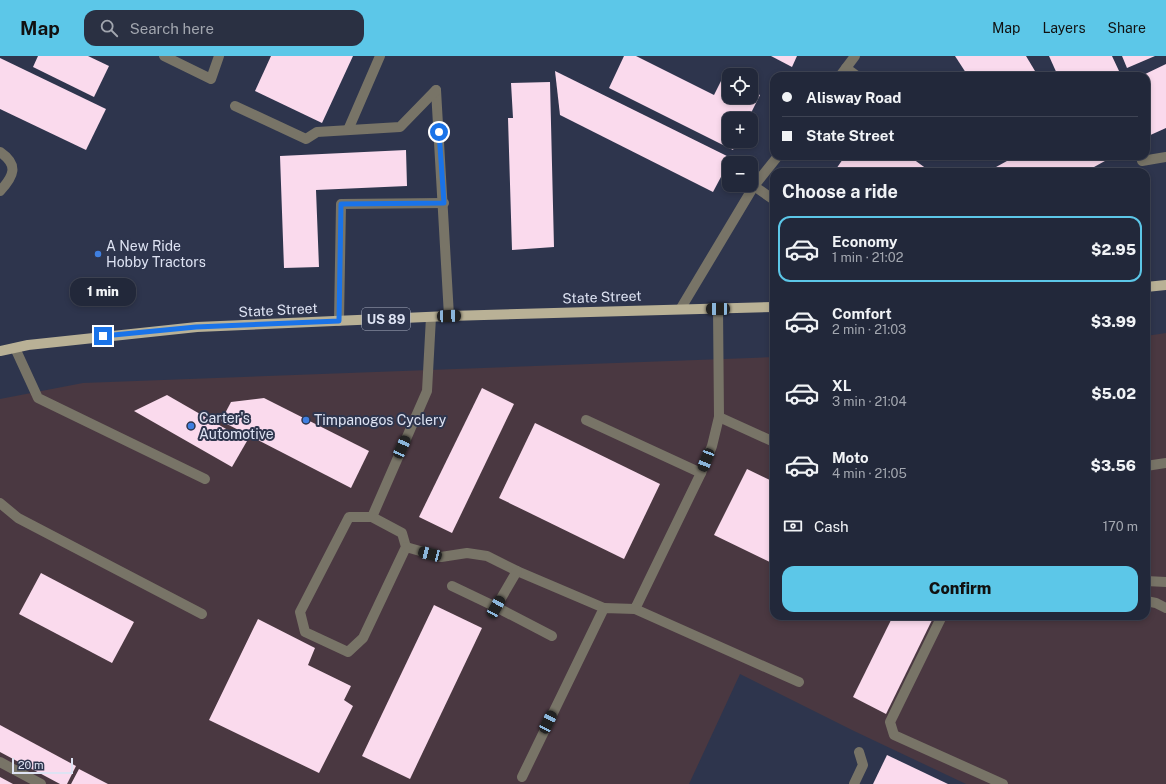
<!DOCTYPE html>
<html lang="en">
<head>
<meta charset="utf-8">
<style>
	body { margin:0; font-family:"Public Sans",sans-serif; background:#2a3042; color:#f1f3f6; height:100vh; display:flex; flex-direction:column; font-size:15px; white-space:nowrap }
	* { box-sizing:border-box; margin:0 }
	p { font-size:13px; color:#a2a6af }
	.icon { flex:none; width:22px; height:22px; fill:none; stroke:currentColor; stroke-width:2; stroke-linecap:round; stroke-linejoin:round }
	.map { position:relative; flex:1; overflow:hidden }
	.sheet { position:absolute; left:770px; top:112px; width:380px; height:452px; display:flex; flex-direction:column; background:#22283a; border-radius:12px; box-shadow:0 2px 6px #0003,0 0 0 1px #3f4454 }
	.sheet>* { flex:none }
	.banner { position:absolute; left:770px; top:16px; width:380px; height:88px; border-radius:12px; box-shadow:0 2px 6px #0003,0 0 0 1px #3f4454; display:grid; align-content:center; height:88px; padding:0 12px; background:#22283a }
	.buttons { position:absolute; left:722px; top:12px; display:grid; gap:8px }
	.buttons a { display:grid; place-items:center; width:36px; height:36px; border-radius:8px; background:#22283a; box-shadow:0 2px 6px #0003,0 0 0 1px #3f4454; font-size:20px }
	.scale { position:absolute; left:12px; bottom:10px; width:61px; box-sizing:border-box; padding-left:4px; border:2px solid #dee3f3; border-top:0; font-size:11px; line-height:14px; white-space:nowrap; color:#dee3f3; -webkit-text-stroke:3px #2e354d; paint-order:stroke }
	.end { position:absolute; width:18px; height:18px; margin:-9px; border:5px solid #1a73e8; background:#fff; box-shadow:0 0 0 2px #fff }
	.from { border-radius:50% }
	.bubble { position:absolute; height:28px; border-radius:12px; background:#22283a; box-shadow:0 2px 6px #0003,0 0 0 1px #3f4454; font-size:13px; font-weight:800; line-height:28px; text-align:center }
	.car { position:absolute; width:12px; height:24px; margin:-12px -6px; border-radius:5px; box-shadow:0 0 3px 1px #0007; background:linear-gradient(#222 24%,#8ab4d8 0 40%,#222 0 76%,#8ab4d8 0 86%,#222 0) }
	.banner b { display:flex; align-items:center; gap:14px; height:38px; font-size:15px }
	.banner b+b { border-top:1px solid #3f4454 }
	.banner i { width:10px; height:10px; background:#f1f3f6 }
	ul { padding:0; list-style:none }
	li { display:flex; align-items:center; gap:12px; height:66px; margin:0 8px 6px; padding:0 4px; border:2px solid transparent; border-radius:12px }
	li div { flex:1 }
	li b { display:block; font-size:15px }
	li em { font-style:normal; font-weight:800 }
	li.on { border-color:#5cc7e8 }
	li>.icon { width:36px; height:36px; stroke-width:1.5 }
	h2 { padding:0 12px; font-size:18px; line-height:48px }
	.pay { display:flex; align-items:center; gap:10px; height:44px; padding:0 12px; font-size:15px }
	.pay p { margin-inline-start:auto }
	.action { display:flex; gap:8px; margin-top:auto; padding:8px 12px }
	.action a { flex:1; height:46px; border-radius:12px; background:#5cc7e8; color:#111; font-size:16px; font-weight:800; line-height:46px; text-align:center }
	header { display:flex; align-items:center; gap:24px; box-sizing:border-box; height:56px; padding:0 20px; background:#5cc7e8; color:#111 }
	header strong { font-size:19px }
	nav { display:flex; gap:22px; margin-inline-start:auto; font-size:14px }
	.search { width:280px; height:36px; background:#2a3042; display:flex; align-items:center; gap:10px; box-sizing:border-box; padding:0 14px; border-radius:12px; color:#a2a6af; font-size:15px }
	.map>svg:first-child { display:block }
</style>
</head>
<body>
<header>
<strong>Map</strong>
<div class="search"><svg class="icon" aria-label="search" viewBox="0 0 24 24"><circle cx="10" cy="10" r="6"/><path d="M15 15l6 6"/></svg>Search here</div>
<nav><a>Map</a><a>Layers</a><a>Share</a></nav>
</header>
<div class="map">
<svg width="1166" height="728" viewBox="0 0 1166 728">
	<rect width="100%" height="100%" fill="#2e354d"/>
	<path fill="#4a3841" d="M1166,277V728H966L854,675L740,618L689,728H0V343L83,327L774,301V560H1146V280Z"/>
	<g fill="#fadaed">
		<path d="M38,0H88L109,10L94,41L33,11Z"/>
		<path d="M271,0H353L322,67L255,35Z"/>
		<path d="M624,0H636L714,39L723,21L729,24V41H751V35L760,39L748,63H729V85H737L733,94L609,32Z"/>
		<path d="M771,0H797L792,11Z"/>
		<path d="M955,0H1026L1038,20H968Z"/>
		<path d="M1049,0H1112L1119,15L1108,20H1058Z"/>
		<path d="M1122,0H1155L1127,12Z"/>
		<path d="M0,2L106,53L86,94L0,53Z"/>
		<path d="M1166,8V72L1146,81V20H1141Z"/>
		<path d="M555,15L731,102L713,136L560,59Z"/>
		<path d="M550,26L554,191L512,194L508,62H513L511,27Z"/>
		<path d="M406,94L407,130L316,134L319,211L284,212L280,100Z"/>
		<path d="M845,100H909L931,116H834Z"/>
		<path d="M1016,100H1114L1085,116H987Z"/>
		<path d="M482,332L514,348L452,477L419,461Z"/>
		<path d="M167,339L247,385L232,411L134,355Z"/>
		<path d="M264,342L369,395L351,432L221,365L231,346Z"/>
		<path d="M535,367L660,428L624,503L499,442Z"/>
		<path d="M747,413L774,426V508L714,479Z"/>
		<path d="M41,517L134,566L112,607L19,558Z"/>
		<path d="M434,549L482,572L410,723L362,700Z"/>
		<path d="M893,560H934L886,658L853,641Z"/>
		<path d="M258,563L315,592L308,609L351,630L344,644L353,650L319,717L209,664Z"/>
		<path d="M0,669L76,710L67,728H60L0,696Z"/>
		<path d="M887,699L948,728H873Z"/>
		<path d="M79,713L108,728H71Z"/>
		<path d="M0,721L13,728H0Z"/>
	</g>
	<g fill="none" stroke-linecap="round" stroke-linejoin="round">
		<g stroke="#787467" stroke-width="10">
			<path d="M164,0L211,23L219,0"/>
			<path d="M846,12L857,20"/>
			<path d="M840,20L855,0"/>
			<path d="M436,34L449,260"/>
			<path d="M235,50L306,83L317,76L400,71L436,34"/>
			<path d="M348,74L380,0"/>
			<path d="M0,96C19,109 14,120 0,135"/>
			<path d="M1142,105L1166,101"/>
			<path d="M754,130L774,144"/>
			<path d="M681,252L754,130L778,100"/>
			<path d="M339,265L341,148L444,147"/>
			<path d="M15,292L38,342L205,423"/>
			<path d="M719,361L774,386"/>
			<path d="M586,364L701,417"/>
			<path d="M1146,410L1166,407"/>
			<path d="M0,447L18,462L202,558"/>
			<path d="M372,461L402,477L406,491L363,582L348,596L305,576L300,556L349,461H372L427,335L431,261"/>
			<path d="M406,491L441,501L467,497L487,500L517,515L604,552"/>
			<path d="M1146,525L1166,526"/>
			<path d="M452,530L496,551L517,515"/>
			<path d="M1146,545L1156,547L1166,552"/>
			<path d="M496,551L552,580"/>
			<path d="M635,553L799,626"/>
			<path d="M942,560L890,666L894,679L1003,728"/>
			<path d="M0,706L41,728"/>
			<path d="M522,721L604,552L635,553L701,417L712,390L719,361L718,253"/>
			<path d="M854,728L863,709L859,696"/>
		</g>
		<g stroke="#b9b196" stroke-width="10">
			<path d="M1146,231L1166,229"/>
			<path d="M0,295L28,289L197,271L449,260L774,251"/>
		</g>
	</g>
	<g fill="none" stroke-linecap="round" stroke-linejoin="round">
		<path stroke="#1a73e8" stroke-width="5" d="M103,280L196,271L339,265L341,148L444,147L439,76"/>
	</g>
	<g fill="#3f7fe0" stroke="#2e354d" stroke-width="1.5">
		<circle cx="98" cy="198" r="4"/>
		<circle cx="306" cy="364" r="4"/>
		<circle cx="191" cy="370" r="4"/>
	</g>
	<g text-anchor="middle" stroke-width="4" stroke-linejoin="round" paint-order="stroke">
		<rect fill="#2e354d" stroke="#a9afc1" stroke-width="1" x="362" y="252" width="48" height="22" rx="3"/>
		<g font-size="13" font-weight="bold" fill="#dee3f3">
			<text x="386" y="268">US 89</text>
		</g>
		<g font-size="14" fill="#dee3f3" stroke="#2e354d" text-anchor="start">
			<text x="106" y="195">A New Ride<tspan x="106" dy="16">Hobby Tractors</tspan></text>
			<text x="199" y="367">Carter's<tspan x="199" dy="16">Automotive</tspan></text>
			<text x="314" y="369">Timpanogos Cyclery</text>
		</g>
		<g font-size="14" fill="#dee3f3" stroke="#2e354d">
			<text transform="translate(602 241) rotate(-2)" y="5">State Street</text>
			<text transform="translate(278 254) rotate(-3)" y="5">State Street</text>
		</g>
	</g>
</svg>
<div class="buttons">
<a><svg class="icon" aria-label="locate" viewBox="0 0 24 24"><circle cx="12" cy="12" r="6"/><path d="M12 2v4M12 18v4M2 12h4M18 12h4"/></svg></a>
<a>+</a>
<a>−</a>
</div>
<div class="scale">20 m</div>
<i class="end from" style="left:439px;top:76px"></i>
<i class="end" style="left:103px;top:280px"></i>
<div class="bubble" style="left:70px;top:222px;width:66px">1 min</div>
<i class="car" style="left:718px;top:253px;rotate:270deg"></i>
<i class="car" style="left:449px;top:260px;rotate:88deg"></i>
<i class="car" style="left:402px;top:391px;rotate:24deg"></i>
<i class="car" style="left:706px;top:404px;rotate:201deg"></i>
<i class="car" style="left:430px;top:498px;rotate:284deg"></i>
<i class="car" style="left:496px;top:551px;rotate:29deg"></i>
<i class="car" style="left:548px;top:666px;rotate:26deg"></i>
<div class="banner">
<b><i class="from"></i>Alisway Road</b>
<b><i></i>State Street</b>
</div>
<section class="sheet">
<h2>Choose a ride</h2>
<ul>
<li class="on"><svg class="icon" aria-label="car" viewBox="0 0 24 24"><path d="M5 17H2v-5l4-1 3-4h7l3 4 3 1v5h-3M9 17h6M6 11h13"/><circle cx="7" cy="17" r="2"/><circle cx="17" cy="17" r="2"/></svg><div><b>Economy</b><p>1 min · 21:02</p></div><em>$2.95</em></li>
<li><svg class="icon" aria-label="car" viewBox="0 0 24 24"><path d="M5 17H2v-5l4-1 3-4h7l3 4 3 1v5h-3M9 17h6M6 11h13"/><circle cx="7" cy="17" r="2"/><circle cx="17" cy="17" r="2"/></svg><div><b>Comfort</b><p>2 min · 21:03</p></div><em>$3.99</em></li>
<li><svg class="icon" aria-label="car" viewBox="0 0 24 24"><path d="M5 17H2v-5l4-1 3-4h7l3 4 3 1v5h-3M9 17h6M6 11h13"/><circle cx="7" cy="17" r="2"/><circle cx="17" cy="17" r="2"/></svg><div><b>XL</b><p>3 min · 21:04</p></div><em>$5.02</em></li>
<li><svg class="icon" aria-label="car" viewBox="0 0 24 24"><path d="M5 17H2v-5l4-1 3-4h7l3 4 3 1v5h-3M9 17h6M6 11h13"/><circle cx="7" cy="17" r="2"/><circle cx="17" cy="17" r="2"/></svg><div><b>Moto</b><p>4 min · 21:05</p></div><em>$3.56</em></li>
</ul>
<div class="pay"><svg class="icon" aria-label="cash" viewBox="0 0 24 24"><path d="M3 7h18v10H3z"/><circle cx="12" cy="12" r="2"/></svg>Cash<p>170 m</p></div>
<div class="action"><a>Confirm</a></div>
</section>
</div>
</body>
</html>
